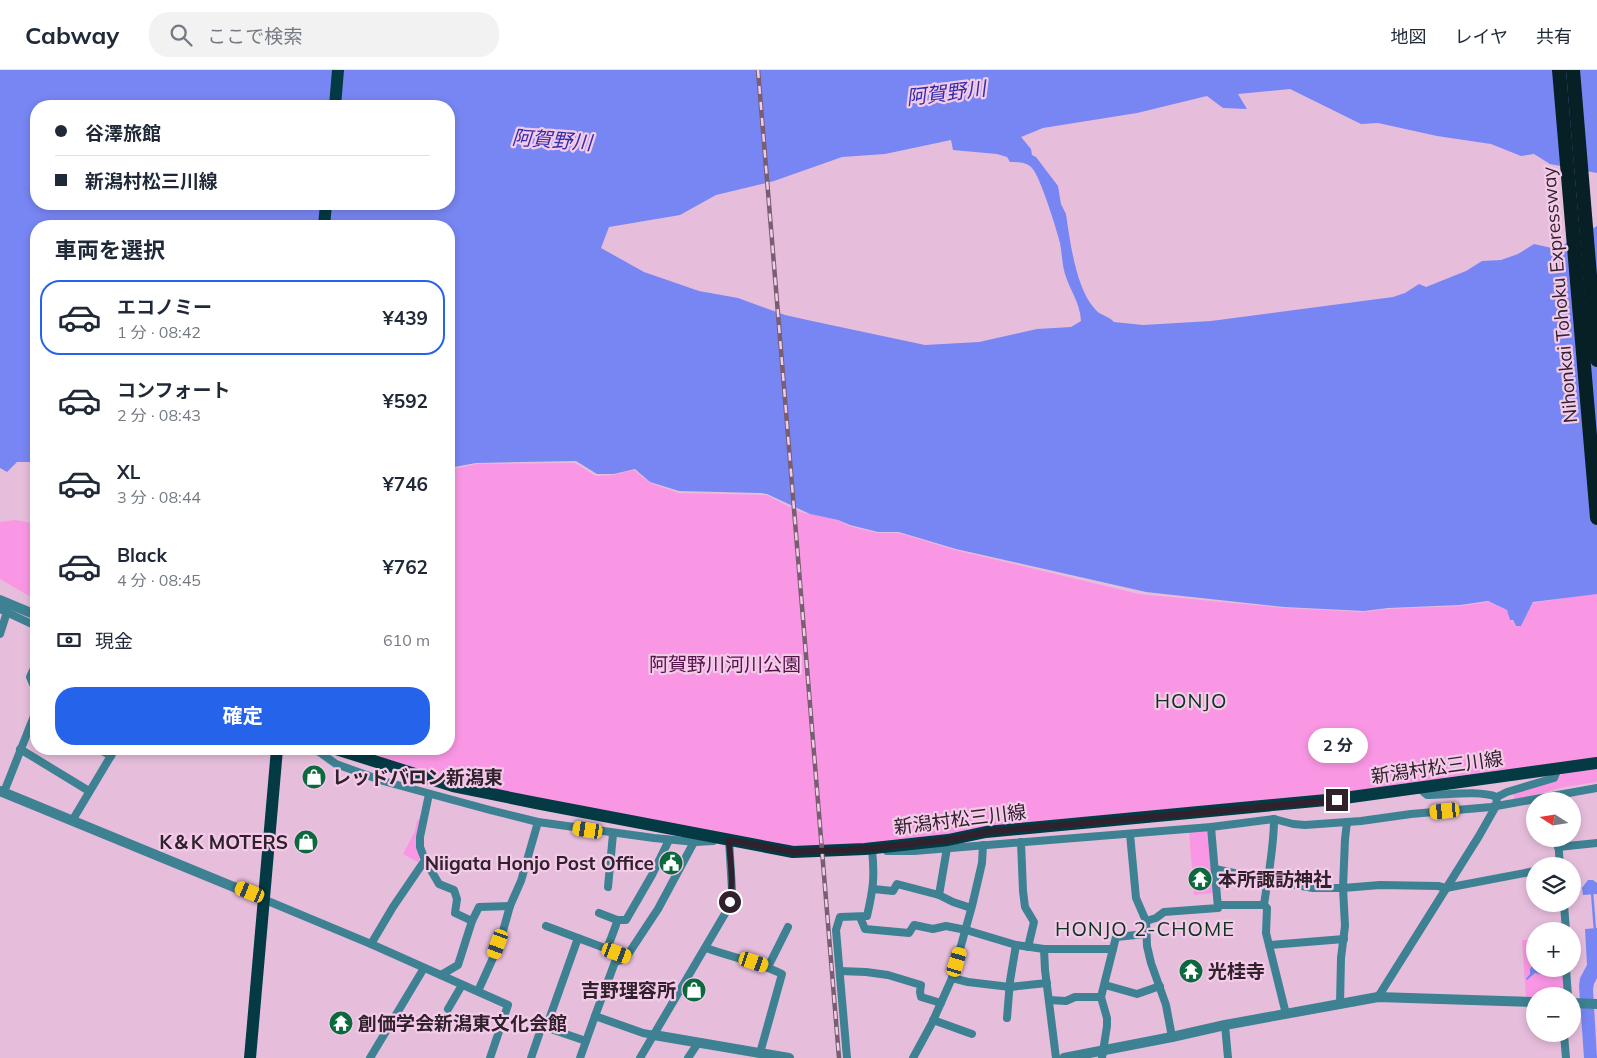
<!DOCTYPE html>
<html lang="ja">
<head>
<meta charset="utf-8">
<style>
	body { margin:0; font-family:Mulish,"Noto Sans JP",sans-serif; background:#f2f2f3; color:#1f2937; height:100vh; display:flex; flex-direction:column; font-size:19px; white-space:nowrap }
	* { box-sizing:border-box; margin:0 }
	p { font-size:16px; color:#747a83 }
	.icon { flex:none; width:28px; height:28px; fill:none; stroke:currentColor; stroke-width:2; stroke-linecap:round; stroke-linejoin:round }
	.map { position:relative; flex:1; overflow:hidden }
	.side { position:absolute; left:30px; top:150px; width:425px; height:535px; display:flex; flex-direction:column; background:#fff; border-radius:20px; box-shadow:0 2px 8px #0003 }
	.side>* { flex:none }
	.hud { position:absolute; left:30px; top:30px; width:425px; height:110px; border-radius:20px; box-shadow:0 2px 8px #0003; display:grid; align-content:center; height:110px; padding:0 25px; background:#fff }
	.needle { width:32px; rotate:282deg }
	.buttons { position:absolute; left:1526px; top:722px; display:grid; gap:10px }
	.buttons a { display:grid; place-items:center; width:55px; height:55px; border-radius:50%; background:#fff; box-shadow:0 2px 8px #0003; font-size:25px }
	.end { position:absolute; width:22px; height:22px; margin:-11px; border:6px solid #30212c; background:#fff; box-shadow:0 0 0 2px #fff }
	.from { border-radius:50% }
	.bubble { position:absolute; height:35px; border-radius:18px; background:#fff; box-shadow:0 2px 8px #0003; font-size:16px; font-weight:700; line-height:35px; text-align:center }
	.car { position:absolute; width:15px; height:30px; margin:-15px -8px; border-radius:6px; box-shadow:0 0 4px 1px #0007; background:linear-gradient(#f5c518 24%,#345 0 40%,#f5c518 0 76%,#345 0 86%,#f5c518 0) }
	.hud b { display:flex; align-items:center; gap:18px; height:48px; font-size:19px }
	.hud b+b { border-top:1px solid #e0e1e3 }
	.hud i { width:12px; height:12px; background:#1f2937 }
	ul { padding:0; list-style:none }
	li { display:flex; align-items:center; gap:15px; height:75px; margin:0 10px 8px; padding:0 15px; border:2px solid transparent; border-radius:20px }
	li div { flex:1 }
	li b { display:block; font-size:19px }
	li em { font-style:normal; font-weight:700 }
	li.current { border-color:#2563eb }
	li>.icon { width:45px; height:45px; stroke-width:1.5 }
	h2 { padding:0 25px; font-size:22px; line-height:60px }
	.pay { display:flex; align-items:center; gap:12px; height:55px; padding:0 25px; font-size:19px }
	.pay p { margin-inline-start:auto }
	.button { display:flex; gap:10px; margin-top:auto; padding:10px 25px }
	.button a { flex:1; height:58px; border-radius:20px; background:#2563eb; color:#fff; font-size:20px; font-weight:700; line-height:58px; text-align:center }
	header { display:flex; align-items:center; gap:30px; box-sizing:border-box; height:70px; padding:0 25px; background:#fff; border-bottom:1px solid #e0e1e3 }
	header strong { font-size:24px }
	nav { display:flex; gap:28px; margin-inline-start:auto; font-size:18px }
	.search { width:350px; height:45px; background:#f2f2f3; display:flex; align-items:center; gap:12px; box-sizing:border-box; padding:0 18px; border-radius:20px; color:#747a83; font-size:19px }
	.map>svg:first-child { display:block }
</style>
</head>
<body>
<header>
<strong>Cabway</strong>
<div class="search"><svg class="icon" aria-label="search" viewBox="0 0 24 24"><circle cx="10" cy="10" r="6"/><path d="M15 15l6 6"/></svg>ここで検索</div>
<nav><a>地図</a><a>レイヤ</a><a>共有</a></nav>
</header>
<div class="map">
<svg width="1597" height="988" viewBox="0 0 1597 988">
	<rect width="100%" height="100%" fill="#e6bedc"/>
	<g fill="#fa97e4">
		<path d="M575,393L596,406L613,405L634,400L650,413L679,423L766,425L800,442L837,450L849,456L877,463H899L955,480L1139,524L1284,538L1363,542L1388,539L1460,536L1488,532L1507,540L1510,550L1513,551L1515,556H1521L1533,533L1597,523V690L1499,704L877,776L795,778L451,711L346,679H449V398L454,399L476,394Z"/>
		<path d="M15,450L36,454V530L0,509V452Z"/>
		<path d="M1597,697V712L1559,718L1515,731L1513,722L1556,710L1564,702Z"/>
		<path d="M417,750H420C418,763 416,776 420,788L418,792L403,784L415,761Z"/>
		<path d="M1208,759L1213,823L1194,825L1189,761Z"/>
		<path d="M1522,870H1535V899H1562L1564,926H1535V928H1526Z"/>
	</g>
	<g fill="#7886f3" fill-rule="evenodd">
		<path d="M0,0H1597V103L1550,94L1534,84L1521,86L1491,74L1437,66L1378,53L1361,54L1290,19L1238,24L1247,39L1223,38L1207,26L1137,43L1043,58L1021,67L1031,79L1032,85L1036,87L1058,116L1061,134L1066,144C1070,171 1076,219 1095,239C1100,246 1108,245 1114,252L1143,255L1211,251L1393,227L1405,223L1419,214L1426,217L1466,201L1482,191L1501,190L1518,184L1534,174L1556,179L1597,156V524L1533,532L1521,556H1516L1513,550H1510L1507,540L1488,531L1460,535L1388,538L1364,541L1284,537L1146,522L956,479L899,462H878L850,455L838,450L810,444L767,424L761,423L679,421L650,412L635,399L614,404H597L576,391L476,393L454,397L449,396V156H36V392H17L7,402L0,398ZM36,36H449V134H36ZM951,70L953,80L997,84L1007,87L1010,92C1017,92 1027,92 1032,98C1040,106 1057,160 1060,173C1062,184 1062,194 1065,204C1070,221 1080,232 1081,251L1071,257L1037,259L979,272L925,275L812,251L785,245L738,228L699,221L644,202L601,178L609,157L680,145L716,125L774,111L842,87L885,84Z"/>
		<path d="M1588,810H1593L1597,813V824L1583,825L1582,818Z"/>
		<path d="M1597,858V908L1594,914L1593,919L1597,988H1584L1579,916L1580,908L1587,895L1585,859Z"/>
		<path d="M1535,892V899H1545V905L1535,903L1527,910L1526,909L1530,904V899Z"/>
	</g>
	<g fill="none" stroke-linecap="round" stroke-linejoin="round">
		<path stroke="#7886f3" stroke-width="2.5" d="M1592,822L1595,861"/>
		<g stroke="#3d8192" stroke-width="8">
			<path d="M0,539L36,556"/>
			<path d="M0,564L7,542"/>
			<path d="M36,594L30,607L33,614L36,616"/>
			<path d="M20,679L89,721"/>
			<path d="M99,679L111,686"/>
			<path d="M315,679L336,694L383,711L490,740L538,752L654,768L696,772L713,771"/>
			<path d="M1419,718L1427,725C1448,725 1478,720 1497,727L1507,722L1554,708L1558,699"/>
			<path d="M4,722L36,641"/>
			<path d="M1274,749C1274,778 1268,806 1264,835L1267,838L1266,863L1286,944"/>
			<path d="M72,751L115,679"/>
			<path d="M1130,764L1136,828L1146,851L1147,876L1151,893L1166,935L1172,967"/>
			<path d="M1558,769L1560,796"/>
			<path d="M1021,772L1023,821L1025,837L1034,852L1028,877"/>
			<path d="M1558,777L1597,773"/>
			<path d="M887,781H914L1211,757L1274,749L1293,754L1305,755L1361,751L1411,744L1491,737L1597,718"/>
			<path d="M425,790L439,814L454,820L457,829L455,843L472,851"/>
			<path d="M1215,799L1267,810L1313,818H1343L1380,815L1438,816L1446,818L1535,801"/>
			<path d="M608,817L613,764"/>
			<path d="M873,819L893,821L897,814L939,825L953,832L971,838"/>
			<path d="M939,825L947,778"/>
			<path d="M263,829L371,874L508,935L490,988"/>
			<path d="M1564,834L1566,861"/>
			<path d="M1218,835H1264"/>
			<path d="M599,843L617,850L616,855L607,879"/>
			<path d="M860,847L865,859L909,863L914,855L933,859L946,856L966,860L1016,875L1044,879H1113"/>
			<path d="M617,850H626L652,805L669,770"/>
			<path d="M1146,851L1156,848L1164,842L1218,838L1211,757"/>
			<path d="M546,856L626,886"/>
			<path d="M371,874L393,837L425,790L420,777V767L429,724"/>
			<path d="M1269,875L1344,869"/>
			<path d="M706,878C731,887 758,892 782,904L760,983"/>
			<path d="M1044,879L1045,900L1056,988"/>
			<path d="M768,897L788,857"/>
			<path d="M1566,899L1568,926"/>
			<path d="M840,901L866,902L888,905L921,915L920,922L921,927L941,933"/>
			<path d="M441,905L458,895L472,851L479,837L510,836"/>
			<path d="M952,908L968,912L1010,917L1047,913"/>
			<path d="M1105,915L1137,924L1160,916"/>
			<path d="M478,921L493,888L503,861L510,836L521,811L538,752"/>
			<path d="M1378,927L1479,766L1496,736L1497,727"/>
			<path d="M1049,930L1066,931L1075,927H1101"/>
			<path d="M1340,934L1341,888L1345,856L1343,818L1345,769L1347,752"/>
			<path d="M448,939L462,915"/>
			<path d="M595,946L615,892L625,889L658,839L694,772"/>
			<path d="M1007,948L1010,911L1016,875"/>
			<path d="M933,950L972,964"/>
			<path d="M1225,955L1228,988"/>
			<path d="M546,958L578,868"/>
			<path d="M1564,964L1566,988"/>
			<path d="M370,988L424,898"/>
			<path d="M531,988L542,956L586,971"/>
			<path d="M580,988L595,946L643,963L654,965"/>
			<path d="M640,988L726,842L732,820L729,770H727"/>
			<path d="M688,988L698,973"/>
			<path d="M847,988L836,860L840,847L867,846C873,820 875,807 872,780"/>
			<path d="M913,988L932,953L952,908L972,836L982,793L983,775"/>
			<path d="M1102,988L1107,956V948L1101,927L1116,867L1146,864"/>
		</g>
		<g stroke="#3d8192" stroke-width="10">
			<path d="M0,530L36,545"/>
			<path d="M0,721L263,829"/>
			<path d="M1572,933L1597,934"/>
			<path d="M654,965L789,988"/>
			<path d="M1064,988L1172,967L1225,955L1378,927L1535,932"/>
		</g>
		<g stroke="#033a44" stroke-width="12">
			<path d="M335,36L338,0"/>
			<path d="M324,156L326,134"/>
			<path d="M336,679L453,716L536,733L793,782L865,779L948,770L986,762L1337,729L1597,693"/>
			<path d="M250,988L277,679"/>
		</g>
		<g stroke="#072026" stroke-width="14">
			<path d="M1559,0L1597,448"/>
			<path d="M1573,0L1597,290"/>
		</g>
		<defs>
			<path id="rail" d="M758,0L839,988"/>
		</defs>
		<use href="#rail" stroke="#775e70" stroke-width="4.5"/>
		<use href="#rail" stroke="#f3cbe9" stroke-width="2.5" stroke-dasharray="8" stroke-linecap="butt"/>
	</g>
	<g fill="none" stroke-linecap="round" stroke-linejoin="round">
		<path stroke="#30212c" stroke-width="6" d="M730,832C734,811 730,791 729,770L794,782L865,779L948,770L986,762L1337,730"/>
	</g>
	<defs>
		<symbol id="shop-disc" viewBox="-11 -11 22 22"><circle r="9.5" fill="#0c693d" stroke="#f3cbe9"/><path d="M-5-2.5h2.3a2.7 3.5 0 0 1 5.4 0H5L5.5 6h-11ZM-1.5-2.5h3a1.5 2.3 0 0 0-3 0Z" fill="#fff"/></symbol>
		<symbol id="civic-disc" viewBox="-11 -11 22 22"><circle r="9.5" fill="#0c693d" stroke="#f3cbe9"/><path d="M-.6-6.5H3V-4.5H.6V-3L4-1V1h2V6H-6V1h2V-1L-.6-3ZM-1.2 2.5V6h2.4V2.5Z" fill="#fff"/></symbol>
		<symbol id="temple-disc" viewBox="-11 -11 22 22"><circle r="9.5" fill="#0c693d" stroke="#f3cbe9"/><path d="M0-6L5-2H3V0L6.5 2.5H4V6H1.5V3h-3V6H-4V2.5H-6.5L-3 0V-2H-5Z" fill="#fff"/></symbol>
	</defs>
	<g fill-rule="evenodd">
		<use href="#shop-disc" x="300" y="693" width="28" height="28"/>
		<use href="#shop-disc" x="292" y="758" width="28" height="28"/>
		<use href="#civic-disc" x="657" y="779" width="28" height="28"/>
		<use href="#temple-disc" x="1186" y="795" width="28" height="28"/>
		<use href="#temple-disc" x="1177" y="887" width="28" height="28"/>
		<use href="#shop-disc" x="680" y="906" width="28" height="28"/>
		<use href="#temple-disc" x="327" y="939" width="28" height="28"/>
	</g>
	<g text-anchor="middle" stroke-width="4.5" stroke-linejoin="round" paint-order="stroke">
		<g font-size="19" fill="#30212c" stroke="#f3cbe9">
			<text transform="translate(1559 225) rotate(-95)" y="7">Nihonkai Tohoku Expressway</text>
			<text transform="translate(1437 697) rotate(-8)" y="7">新潟村松三川線</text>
			<text transform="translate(960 749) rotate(-7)" y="7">新潟村松三川線</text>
		</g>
		<g font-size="19" fill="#531248" stroke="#f3cbe9">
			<text x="725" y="601">阿賀野川河川公園</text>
		</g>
		<g font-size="19" font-weight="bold" fill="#30212c" stroke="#f3cbe9" text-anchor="start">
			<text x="332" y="714">レッドバロン新潟東</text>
			<text x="288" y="779" text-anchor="end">K＆K MOTERS</text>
			<text x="654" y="800" text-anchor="end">Niigata Honjo Post Office</text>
			<text x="1218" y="816">本所諏訪神社</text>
			<text x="1208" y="908">光桂寺</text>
			<text x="676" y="927" text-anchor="end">吉野理容所</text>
			<text x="358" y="960">創価学会新潟東文化会館</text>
		</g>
		<g font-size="20" font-style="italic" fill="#332cab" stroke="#f3cbe9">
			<text transform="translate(946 23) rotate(-7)" y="7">阿賀野川</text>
			<text transform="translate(552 70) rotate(4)" y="7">阿賀野川</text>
		</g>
		<g font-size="20" letter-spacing="1" fill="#0b331d" stroke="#f3cbe9">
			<text x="1191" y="638">HONJO</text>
			<text x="1145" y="866">HONJO 2-CHOME</text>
		</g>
	</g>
</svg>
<div class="buttons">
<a><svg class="needle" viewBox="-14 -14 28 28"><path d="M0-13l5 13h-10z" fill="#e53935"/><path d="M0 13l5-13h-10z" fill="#747a83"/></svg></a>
<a><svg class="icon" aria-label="layers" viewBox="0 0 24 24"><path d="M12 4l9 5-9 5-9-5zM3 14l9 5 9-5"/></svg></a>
<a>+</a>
<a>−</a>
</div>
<i class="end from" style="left:730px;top:832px"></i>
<i class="end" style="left:1337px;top:730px"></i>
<div class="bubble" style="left:1308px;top:658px;width:60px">2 分</div>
<i class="car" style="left:1445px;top:741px;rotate:264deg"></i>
<i class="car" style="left:588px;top:760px;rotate:279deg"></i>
<i class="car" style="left:250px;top:822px;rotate:292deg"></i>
<i class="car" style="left:498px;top:874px;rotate:200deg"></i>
<i class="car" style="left:617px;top:883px;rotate:110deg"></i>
<i class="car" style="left:754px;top:892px;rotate:109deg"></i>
<i class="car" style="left:957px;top:892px;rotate:17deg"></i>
<div class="hud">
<b><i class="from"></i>谷澤旅館</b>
<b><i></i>新潟村松三川線</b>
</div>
<section class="side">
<h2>車両を選択</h2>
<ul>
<li class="current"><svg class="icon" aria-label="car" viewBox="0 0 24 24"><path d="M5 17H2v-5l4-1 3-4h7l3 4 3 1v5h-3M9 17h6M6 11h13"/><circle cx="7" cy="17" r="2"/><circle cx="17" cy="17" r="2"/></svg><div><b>エコノミー</b><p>1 分 · 08:42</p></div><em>¥439</em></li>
<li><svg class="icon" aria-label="car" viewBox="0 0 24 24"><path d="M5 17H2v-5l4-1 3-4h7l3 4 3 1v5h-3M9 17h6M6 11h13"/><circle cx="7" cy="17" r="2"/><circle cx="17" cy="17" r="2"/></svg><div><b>コンフォート</b><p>2 分 · 08:43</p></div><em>¥592</em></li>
<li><svg class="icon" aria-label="car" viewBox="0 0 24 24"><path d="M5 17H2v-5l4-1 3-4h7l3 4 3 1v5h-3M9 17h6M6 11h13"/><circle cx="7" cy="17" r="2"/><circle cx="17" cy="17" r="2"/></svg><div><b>XL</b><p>3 分 · 08:44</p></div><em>¥746</em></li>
<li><svg class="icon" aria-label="car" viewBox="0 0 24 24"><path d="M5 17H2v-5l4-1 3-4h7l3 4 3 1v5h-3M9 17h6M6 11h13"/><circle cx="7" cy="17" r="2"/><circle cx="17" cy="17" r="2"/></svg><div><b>Black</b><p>4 分 · 08:45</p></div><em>¥762</em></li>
</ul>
<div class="pay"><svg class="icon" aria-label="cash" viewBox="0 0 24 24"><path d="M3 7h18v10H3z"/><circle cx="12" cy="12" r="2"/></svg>現金<p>610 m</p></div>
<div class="button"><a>確定</a></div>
</section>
</div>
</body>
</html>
